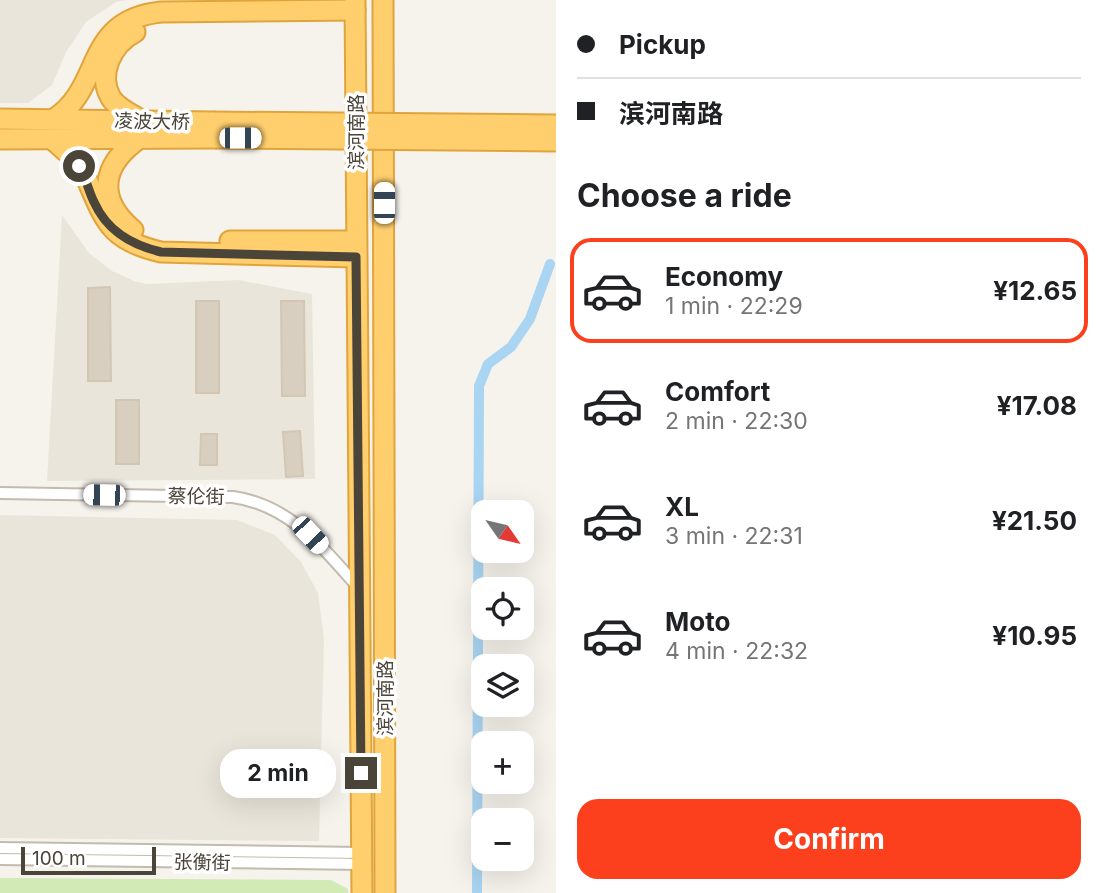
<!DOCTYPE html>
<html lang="en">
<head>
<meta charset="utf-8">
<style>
	body { margin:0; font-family:Inter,"Noto Sans SC",sans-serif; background:#f6f6f6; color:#202124; height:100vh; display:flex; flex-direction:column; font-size:26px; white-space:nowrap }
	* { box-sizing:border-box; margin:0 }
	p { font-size:23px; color:#757577 }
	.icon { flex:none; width:38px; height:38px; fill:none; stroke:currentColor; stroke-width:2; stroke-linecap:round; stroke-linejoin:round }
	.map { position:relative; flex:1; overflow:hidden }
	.drawer { display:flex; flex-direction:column; background:#fff; width:546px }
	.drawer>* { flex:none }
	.hud { display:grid; align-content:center; height:154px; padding:0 21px; background:#fff }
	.needle { width:46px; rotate:124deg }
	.fabs { position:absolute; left:471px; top:500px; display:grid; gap:14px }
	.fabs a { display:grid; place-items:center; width:63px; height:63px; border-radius:14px; background:#fff; box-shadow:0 7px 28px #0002; font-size:35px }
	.scale { position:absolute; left:21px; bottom:18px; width:135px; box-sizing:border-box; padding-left:7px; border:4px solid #4b4439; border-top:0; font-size:19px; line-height:24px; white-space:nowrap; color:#4b4439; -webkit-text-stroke:5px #fff; paint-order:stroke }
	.end { position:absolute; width:32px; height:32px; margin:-16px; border:9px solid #4b4439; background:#fff; box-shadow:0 0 0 4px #fff }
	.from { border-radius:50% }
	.bubble { position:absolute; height:49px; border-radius:21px; background:#fff; box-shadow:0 7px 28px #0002; font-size:23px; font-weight:700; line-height:49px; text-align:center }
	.car { position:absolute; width:21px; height:42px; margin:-21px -10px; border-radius:9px; box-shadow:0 0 5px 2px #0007; background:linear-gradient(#fff 24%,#345 0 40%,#fff 0 76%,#345 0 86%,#fff 0) }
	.hud b { display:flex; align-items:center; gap:24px; height:66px; font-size:26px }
	.hud b+b { border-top:2px solid #e0e0e0 }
	.hud i { width:18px; height:18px; background:#202124 }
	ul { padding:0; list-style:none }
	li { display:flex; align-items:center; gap:21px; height:105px; margin:0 14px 10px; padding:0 7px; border:4px solid transparent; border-radius:21px }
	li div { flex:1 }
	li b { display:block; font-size:26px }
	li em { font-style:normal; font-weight:700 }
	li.current { border-color:#fc3f1d }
	li>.icon { width:63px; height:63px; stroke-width:1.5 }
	h2 { padding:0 21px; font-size:32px; line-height:84px }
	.button { display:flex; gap:14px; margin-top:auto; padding:14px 21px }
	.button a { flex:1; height:80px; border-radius:21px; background:#fc3f1d; color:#fff; font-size:28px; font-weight:700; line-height:80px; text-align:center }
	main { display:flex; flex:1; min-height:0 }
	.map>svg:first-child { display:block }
</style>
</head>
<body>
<main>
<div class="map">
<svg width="556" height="893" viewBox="0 0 556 893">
	<rect width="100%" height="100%" fill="#f6f3ec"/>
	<g fill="#eae5da">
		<path d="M0,0H126L116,2L86,22L66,52L52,85L28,103H0Z"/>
		<path d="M62,215L89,253L112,271L134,281L147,284L238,280L312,294L315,479L47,481Z"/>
		<path d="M0,515L237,520L275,535L301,562L318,593L324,639L319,841L0,838Z"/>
	</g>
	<path fill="#d2eab5" d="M0,878L331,880L348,889V893H0Z"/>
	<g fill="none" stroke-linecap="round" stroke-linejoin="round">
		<path stroke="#a9d4f2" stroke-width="10" d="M477,893L479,386L488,364L511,347L530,319L550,264"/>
	</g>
	<g fill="#d8cfc1" stroke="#d3c7b4" stroke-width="2">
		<path d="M110,287L111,381H88V288Z"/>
		<rect x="196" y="301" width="23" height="92"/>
		<path d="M281,301H304L305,396H282Z"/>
		<rect x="116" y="400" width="23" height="64"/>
		<path d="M300,431L303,476L286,477L283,432Z"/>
		<path d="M201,434H217V465H200Z"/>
	</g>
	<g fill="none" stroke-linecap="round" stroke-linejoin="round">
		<defs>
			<g id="street">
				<path d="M0,493L233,497C290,505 322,547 358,587"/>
				<path d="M0,848L362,853"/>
				<path d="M0,859L363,864"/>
			</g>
			<g id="highway">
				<path d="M355,0L362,893"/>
				<path d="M383,0L385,893"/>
				<path d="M135,32C112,44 97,74 111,98C118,109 133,115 143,121"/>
				<path d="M0,119L213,122"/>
				<path d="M54,119C104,87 83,20 161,12L355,10"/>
				<path d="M0,139L215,138"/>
				<path d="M52,139C64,150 78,160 85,175C105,220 108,240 161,252L356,257"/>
				<path d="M133,230C96,199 101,165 140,138"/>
				<path d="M230,241H355"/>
			</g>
		</defs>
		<use href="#street" stroke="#c2bbae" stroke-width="14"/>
		<use href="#highway" stroke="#e0a43c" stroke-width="23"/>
		<use href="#street" stroke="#fff" stroke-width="10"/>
		<use href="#highway" stroke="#ffcf6e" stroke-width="19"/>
		<defs>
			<g id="highway-bridge">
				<path d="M213,122L556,125"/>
				<path d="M215,138L556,141"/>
			</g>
		</defs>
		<use href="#highway-bridge" stroke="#e0a43c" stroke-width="23" stroke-linecap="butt"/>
		<use href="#highway-bridge" stroke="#ffcf6e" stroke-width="19"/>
	</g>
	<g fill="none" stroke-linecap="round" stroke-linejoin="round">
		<path stroke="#4b4439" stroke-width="9" d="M79,166C86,177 88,190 94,202C107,231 131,245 161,252L356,257L361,773"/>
	</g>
	<g text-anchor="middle" stroke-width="7" stroke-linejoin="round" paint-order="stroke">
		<g font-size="19" fill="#4b4439" stroke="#fff">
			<text transform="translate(152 121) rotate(1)" y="7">凌波大桥</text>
			<text transform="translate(356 132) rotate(-90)" y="7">滨河南路</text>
			<text transform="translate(196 496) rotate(1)" y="7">蔡伦街</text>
			<text transform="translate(385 698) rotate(-90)" y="7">滨河南路</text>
			<text transform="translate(202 862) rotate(1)" y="7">张衡街</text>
		</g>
	</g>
</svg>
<div class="fabs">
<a><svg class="needle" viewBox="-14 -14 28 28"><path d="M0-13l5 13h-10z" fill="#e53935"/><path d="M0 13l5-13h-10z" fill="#757577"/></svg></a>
<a><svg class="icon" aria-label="locate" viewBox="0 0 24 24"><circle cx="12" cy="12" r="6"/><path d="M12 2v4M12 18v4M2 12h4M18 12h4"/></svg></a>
<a><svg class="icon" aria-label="layers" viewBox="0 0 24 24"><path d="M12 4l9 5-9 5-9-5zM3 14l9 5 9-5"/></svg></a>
<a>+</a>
<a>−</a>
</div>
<div class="scale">100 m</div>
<i class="end from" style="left:79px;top:166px"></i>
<i class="end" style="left:361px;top:773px"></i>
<div class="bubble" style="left:220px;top:749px;width:116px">2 min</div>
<i class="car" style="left:240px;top:138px;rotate:90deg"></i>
<i class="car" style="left:384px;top:203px;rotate:0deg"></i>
<i class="car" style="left:104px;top:495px;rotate:271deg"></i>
<i class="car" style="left:310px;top:535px;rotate:137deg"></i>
</div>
<section class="drawer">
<div class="hud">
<b><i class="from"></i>Pickup</b>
<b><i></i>滨河南路</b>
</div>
<h2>Choose a ride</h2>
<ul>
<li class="current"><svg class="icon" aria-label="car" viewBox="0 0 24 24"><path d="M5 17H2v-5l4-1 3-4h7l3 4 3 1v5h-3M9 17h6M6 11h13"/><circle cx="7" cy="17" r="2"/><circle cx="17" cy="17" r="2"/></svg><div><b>Economy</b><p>1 min · 22:29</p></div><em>¥12.65</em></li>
<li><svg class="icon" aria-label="car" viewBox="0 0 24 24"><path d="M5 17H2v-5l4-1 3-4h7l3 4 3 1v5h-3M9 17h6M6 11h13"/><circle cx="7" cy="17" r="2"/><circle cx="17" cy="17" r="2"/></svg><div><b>Comfort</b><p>2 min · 22:30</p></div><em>¥17.08</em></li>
<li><svg class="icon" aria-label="car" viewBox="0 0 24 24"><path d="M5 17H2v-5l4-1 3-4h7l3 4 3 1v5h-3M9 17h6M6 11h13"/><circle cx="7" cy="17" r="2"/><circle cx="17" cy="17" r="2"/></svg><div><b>XL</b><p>3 min · 22:31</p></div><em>¥21.50</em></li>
<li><svg class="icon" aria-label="car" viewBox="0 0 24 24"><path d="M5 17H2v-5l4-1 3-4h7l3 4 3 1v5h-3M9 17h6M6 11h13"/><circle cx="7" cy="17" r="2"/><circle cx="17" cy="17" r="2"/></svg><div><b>Moto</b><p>4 min · 22:32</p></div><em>¥10.95</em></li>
</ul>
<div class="button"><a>Confirm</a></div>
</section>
</main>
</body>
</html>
